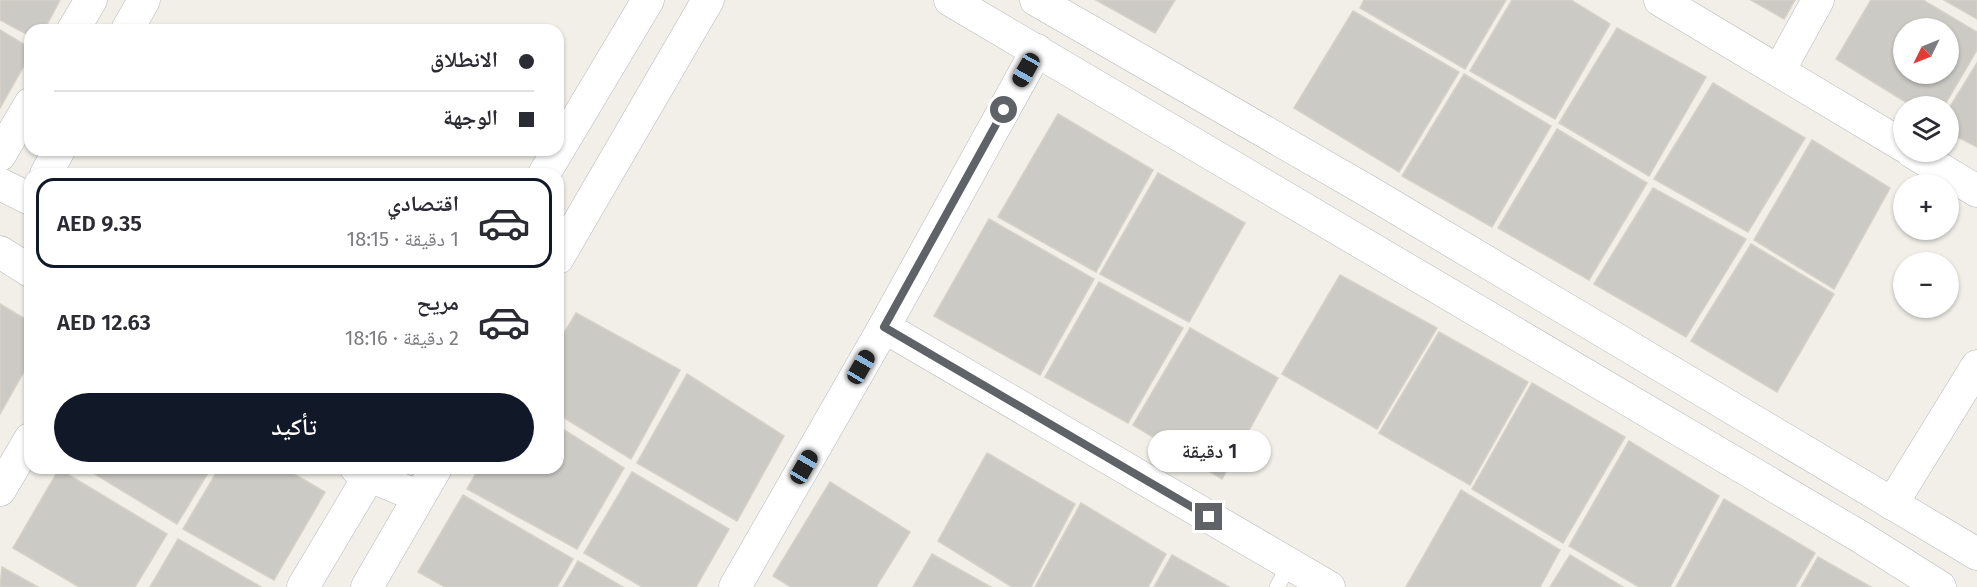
<!DOCTYPE html>
<html lang="ar">
<head>
<meta charset="utf-8">
<style>
	body { margin:0; font-family:"Fira Sans","Noto Naskh Arabic",sans-serif; background:#f7f7f7; color:#2b2b33; direction:rtl; height:100vh; display:flex; flex-direction:column; font-size:22px; white-space:nowrap }
	* { box-sizing:border-box; margin:0 }
	p { font-size:20px; color:#7c7c81 }
	.icon { flex:none; width:33px; height:33px; fill:none; stroke:currentColor; stroke-width:2; stroke-linecap:round; stroke-linejoin:round }
	.map { position:relative; flex:1; overflow:hidden; direction:ltr }
	.sheet { position:absolute; left:24px; top:168px; width:540px; height:306px; display:flex; flex-direction:column; background:#fff; border-radius:18px; box-shadow:0 2px 4px #0004; direction:rtl }
	.sheet>* { flex:none }
	.banner { position:absolute; left:24px; top:24px; width:540px; height:132px; border-radius:18px; box-shadow:0 2px 4px #0004; direction:rtl; display:grid; align-content:center; height:132px; padding:0 30px; background:#fff }
	.needle { width:39px; rotate:227deg }
	.fabs { position:absolute; left:1893px; top:18px; display:grid; gap:12px }
	.fabs a { display:grid; place-items:center; width:66px; height:66px; border-radius:50%; background:#fff; box-shadow:0 2px 4px #0004; font-size:30px }
	.end { position:absolute; width:27px; height:27px; margin:-14px; border:8px solid #5f6368; background:#fff; box-shadow:0 0 0 3px #fff }
	.from { border-radius:50% }
	.bubble { position:absolute; height:42px; border-radius:21px; background:#fff; box-shadow:0 2px 4px #0004; font-size:20px; font-weight:600; line-height:42px; text-align:center; direction:rtl }
	.car { position:absolute; width:18px; height:36px; margin:-18px -9px; border-radius:8px; box-shadow:0 0 4px 2px #0007; background:linear-gradient(#222 24%,#8ab4d8 0 40%,#222 0 76%,#8ab4d8 0 86%,#222 0) }
	.banner b { display:flex; align-items:center; gap:21px; height:57px; font-size:22px }
	.banner b+b { border-top:2px solid #e1e1e2 }
	.banner i { width:15px; height:15px; background:#2b2b33 }
	ul { padding:10px 0 0; list-style:none }
	li { display:flex; align-items:center; gap:18px; height:90px; margin:0 12px 9px; padding:0 18px; border:3px solid transparent; border-radius:18px }
	li div { flex:1 }
	li b { display:block; font-size:22px }
	li em { font-style:normal; font-weight:600 }
	li.on { border-color:#111827 }
	li>.icon { width:54px; height:54px; stroke-width:1.5 }
	.button { display:flex; gap:12px; margin-top:auto; padding:12px 30px }
	.button a { flex:1; height:69px; border-radius:36px; background:#111827; color:#fff; font-size:24px; font-weight:600; line-height:69px; text-align:center }
	.map>svg:first-child { display:block }
</style>
</head>
<body>
<div class="map">
<svg width="1977" height="587" viewBox="0 0 1977 587">
	<rect width="100%" height="100%" fill="#f1efe8"/>
	<g fill="#cccac5" stroke="#d6d1c6" stroke-width="1.5" fill-rule="evenodd">
		<path d="M0,0H60L44,30H30V36L0,20Z"/>
		<path d="M1096,0H1175L1155,33Z"/>
		<path d="M1364,0H1506L1465,69L1360,8Z"/>
		<path d="M1512,0H1571L1610,24L1555,119L1470,71Z"/>
		<path d="M1751,0H1795L1784,19Z"/>
		<path d="M1871,0H1923L1977,32V50L1944,106H1912L1836,59ZM1904,28H1948V74H1904Z"/>
		<path d="M1944,0H1977V19Z"/>
		<path d="M1353,11L1459,72L1399,172L1294,108Z"/>
		<path d="M1617,28L1706,77L1649,176L1559,123Z"/>
		<path d="M0,30L30,48V55L0,108Z"/>
		<path d="M1977,63V147L1948,132V110Z"/>
		<path d="M1464,74L1551,126L1492,227L1402,176Z"/>
		<path d="M1713,83L1805,138L1748,232L1654,179Z"/>
		<path d="M1058,114L1153,170L1096,272L998,217Z"/>
		<path d="M1557,129L1647,183L1589,280L1498,228Z"/>
		<path d="M1812,140L1890,188L1834,289L1754,240Z"/>
		<path d="M1158,173L1245,223L1189,322L1100,274Z"/>
		<path d="M1653,188L1746,239L1686,337L1594,284Z"/>
		<path d="M989,219L1094,279L1040,375L934,316Z"/>
		<path d="M1751,244L1834,294L1777,392L1691,341Z"/>
		<path d="M1340,275L1437,328L1377,429L1282,374Z"/>
		<path d="M1099,282L1183,328L1128,423L1045,377Z"/>
		<path d="M0,304L30,322V361L0,414Z"/>
		<path d="M576,313L680,370L631,459L558,414V343Z"/>
		<path d="M1190,328L1278,378L1222,479L1133,425Z"/>
		<path d="M1439,332L1528,382L1470,485L1379,433Z"/>
		<path d="M687,374L784,436L737,521L637,463Z"/>
		<path d="M1532,383L1625,437L1563,543L1472,489Z"/>
		<path d="M558,426L624,468L577,549L467,489L479,468H558Z"/>
		<path d="M1629,441L1719,496L1670,587H1639L1569,546Z"/>
		<path d="M987,453L1075,504L1031,587H1012L938,541Z"/>
		<path d="M85,468H211L177,524Z"/>
		<path d="M219,468H284L325,492L274,580L183,529Z"/>
		<path d="M59,469L167,534L135,587H79L13,548Z"/>
		<path d="M632,472L729,529L696,587H642L584,553Z"/>
		<path d="M830,482L910,532L876,587H791L773,576Z"/>
		<path d="M1461,490L1560,550L1540,587H1406Z"/>
		<path d="M463,495L573,559L557,587H445L418,572Z"/>
		<path d="M1724,499L1815,553L1795,587H1676Z"/>
		<path d="M1081,503L1166,554L1148,587H1035Z"/>
		<path d="M178,539L261,587H150Z"/>
		<path d="M932,554L991,587H913Z"/>
		<path d="M1172,555L1229,587H1154Z"/>
		<path d="M1570,555L1623,587H1550Z"/>
		<path d="M1818,557L1871,587H1801Z"/>
		<path d="M578,561L623,587H563Z"/>
		<path d="M2,567L38,587H0Z"/>
	</g>
	<g fill="none" stroke-linecap="round" stroke-linejoin="round">
		<defs>
			<path id="lane" d="M1277,587L1290,564"/>
			<g id="street">
				<path d="M950,0L1859,536L1940,587"/>
				<path d="M1036,0L1366,190L1977,554"/>
				<path d="M1660,0L1904,146"/>
				<path d="M73,30L91,0"/>
				<path d="M127,30L144,0"/>
				<path d="M1779,71L1818,0"/>
				<path d="M1912,152L1977,191"/>
				<path d="M0,155L30,104"/>
				<path d="M46,174L59,150"/>
				<path d="M544,174L648,0"/>
				<path d="M0,184L30,199"/>
				<path d="M0,252L30,271"/>
				<path d="M558,258L708,0"/>
				<path d="M884,327L1329,587"/>
				<path d="M373,468L369,476L418,496"/>
				<path d="M0,490L30,439"/>
				<path d="M1892,504L1977,366"/>
				<path d="M303,587L369,476L356,468"/>
				<path d="M367,587L436,468"/>
				<path d="M735,587L884,327L1037,50"/>
			</g>
		</defs>
		<use href="#lane" stroke="#b5b8bc" stroke-width="16"/>
		<use href="#street" stroke="#b5b8bc" stroke-width="33"/>
		<use href="#lane" stroke="#fff" stroke-width="15"/>
		<use href="#street" stroke="#fff" stroke-width="32"/>
	</g>
	<g fill="none" stroke-linecap="round" stroke-linejoin="round">
		<path stroke="#5f6368" stroke-width="8" d="M1004,110L884,327L1209,517"/>
	</g>
</svg>
<div class="fabs">
<a><svg class="needle" viewBox="-14 -14 28 28"><path d="M0-13l5 13h-10z" fill="#e53935"/><path d="M0 13l5-13h-10z" fill="#7c7c81"/></svg></a>
<a><svg class="icon" aria-label="layers" viewBox="0 0 24 24"><path d="M12 4l9 5-9 5-9-5zM3 14l9 5 9-5"/></svg></a>
<a>+</a>
<a>−</a>
</div>
<i class="end from" style="left:1004px;top:110px"></i>
<i class="end" style="left:1209px;top:517px"></i>
<div class="bubble" style="left:1148px;top:430px;width:123px">1 دقيقة</div>
<i class="car" style="left:1026px;top:70px;rotate:209deg"></i>
<i class="car" style="left:861px;top:367px;rotate:30deg"></i>
<i class="car" style="left:804px;top:467px;rotate:30deg"></i>
<div class="banner">
<b><i class="from"></i>الانطلاق</b>
<b><i></i>الوجهة</b>
</div>
<section class="sheet">
<ul>
<li class="on"><svg class="icon" aria-label="car" viewBox="0 0 24 24"><path d="M5 17H2v-5l4-1 3-4h7l3 4 3 1v5h-3M9 17h6M6 11h13"/><circle cx="7" cy="17" r="2"/><circle cx="17" cy="17" r="2"/></svg><div><b>اقتصادي</b><p>1 دقيقة · 18:15</p></div><em>AED 9.35</em></li>
<li><svg class="icon" aria-label="car" viewBox="0 0 24 24"><path d="M5 17H2v-5l4-1 3-4h7l3 4 3 1v5h-3M9 17h6M6 11h13"/><circle cx="7" cy="17" r="2"/><circle cx="17" cy="17" r="2"/></svg><div><b>مريح</b><p>2 دقيقة · 18:16</p></div><em>AED 12.63</em></li>
</ul>
<div class="button"><a>تأكيد</a></div>
</section>
</div>
</body>
</html>
